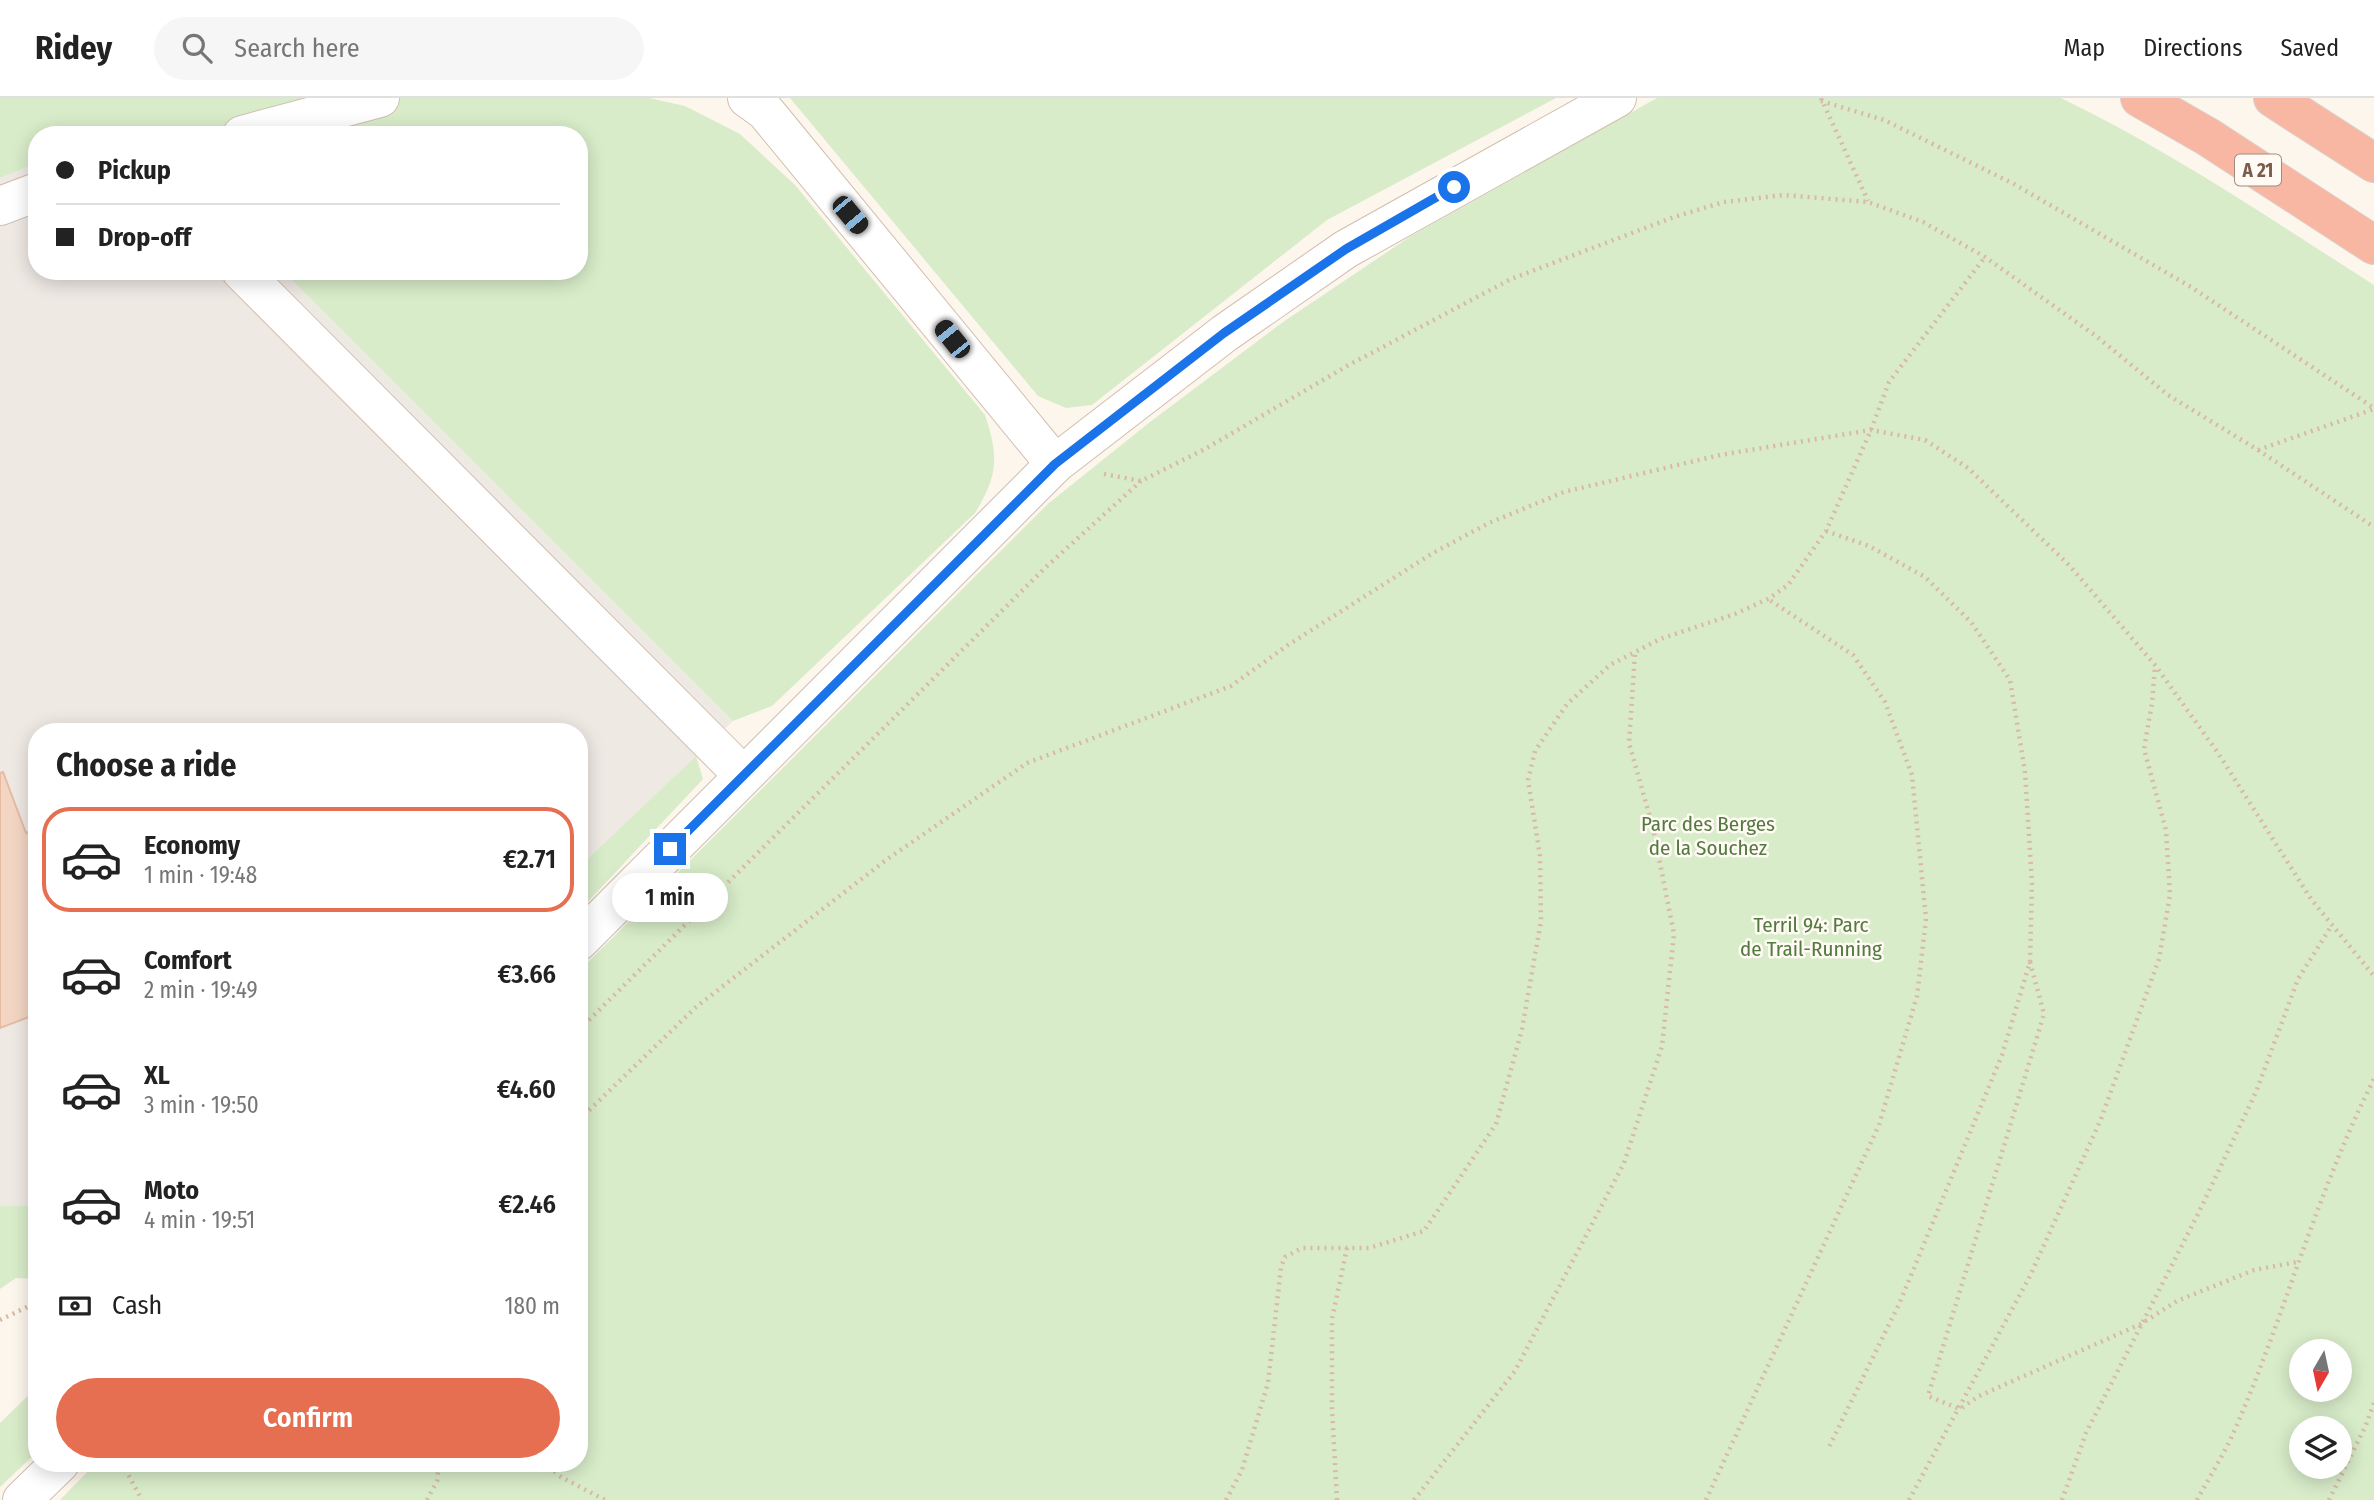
<!DOCTYPE html>
<html lang="en">
<head>
<meta charset="utf-8">
<style>
	body { margin:0; font-family:"Fira Sans Condensed",sans-serif; background:#f6f6f6; color:#222; height:100vh; display:flex; flex-direction:column; font-size:26px; white-space:nowrap }
	* { box-sizing:border-box; margin:0 }
	p { font-size:23px; color:#767676 }
	.icon { flex:none; width:38px; height:38px; fill:none; stroke:currentColor; stroke-width:2; stroke-linecap:round; stroke-linejoin:round }
	.map { position:relative; flex:1; overflow:hidden }
	.details { position:absolute; left:28px; top:625px; width:560px; height:749px; display:flex; flex-direction:column; background:#fff; border-radius:28px; box-shadow:0 4px 18px #0003 }
	.details>* { flex:none }
	.top-card { position:absolute; left:28px; top:28px; width:560px; height:154px; border-radius:28px; box-shadow:0 4px 18px #0003; display:grid; align-content:center; height:154px; padding:0 28px; background:#fff }
	.needle { width:46px; rotate:189deg }
	.controls { position:absolute; left:2289px; top:1241px; display:grid; gap:14px }
	.controls a { display:grid; place-items:center; width:63px; height:63px; border-radius:50%; background:#fff; box-shadow:0 4px 18px #0003; font-size:35px }
	.end { position:absolute; width:32px; height:32px; margin:-16px; border:9px solid #1a73e8; background:#fff; box-shadow:0 0 0 4px #fff }
	.from { border-radius:50% }
	.bubble { position:absolute; height:49px; border-radius:24px; background:#fff; box-shadow:0 4px 18px #0003; font-size:23px; font-weight:600; line-height:49px; text-align:center }
	.car { position:absolute; width:21px; height:42px; margin:-21px -10px; border-radius:9px; box-shadow:0 0 5px 2px #0007; background:linear-gradient(#222 24%,#8ab4d8 0 40%,#222 0 76%,#8ab4d8 0 86%,#222 0) }
	.top-card b { display:flex; align-items:center; gap:24px; height:66px; font-size:26px }
	.top-card b+b { border-top:2px solid #e0e0e0 }
	.top-card i { width:18px; height:18px; background:#222 }
	ul { padding:0; list-style:none }
	li { display:flex; align-items:center; gap:21px; height:105px; margin:0 14px 10px; padding:0 14px; border:4px solid transparent; border-radius:28px }
	li div { flex:1 }
	li b { display:block; font-size:26px }
	li em { font-style:normal; font-weight:600 }
	li.active { border-color:#e76f51 }
	li>.icon { width:63px; height:63px; stroke-width:1.5 }
	h2 { padding:0 28px; font-size:32px; line-height:84px }
	.pay { display:flex; align-items:center; gap:18px; height:77px; padding:0 28px; font-size:26px }
	.pay p { margin-inline-start:auto }
	.action { display:flex; gap:14px; margin-top:auto; padding:14px 28px }
	.action a { flex:1; height:80px; border-radius:42px; background:#e76f51; color:#fff; font-size:28px; font-weight:600; line-height:80px; text-align:center }
	header { display:flex; align-items:center; gap:42px; box-sizing:border-box; height:98px; padding:0 35px; background:#fff; border-bottom:2px solid #e0e0e0 }
	header strong { font-size:33px }
	nav { display:flex; gap:38px; margin-inline-start:auto; font-size:24px }
	.search { width:490px; height:63px; background:#f6f6f6; display:flex; align-items:center; gap:18px; box-sizing:border-box; padding:0 24px; border-radius:38px; color:#767676; font-size:26px }
	.map>svg:first-child { display:block }
</style>
</head>
<body>
<header>
<strong>Ridey</strong>
<div class="search"><svg class="icon" aria-label="search" viewBox="0 0 24 24"><circle cx="10" cy="10" r="6"/><path d="M15 15l6 6"/></svg>Search here</div>
<nav><a>Map</a><a>Directions</a><a>Saved</a></nav>
</header>
<div class="map">
<svg width="2374" height="1402" viewBox="0 0 2374 1402">
	<rect width="100%" height="100%" fill="#fdf6ec"/>
	<path fill="#efe9e4" d="M37,65V173H283L733,623L579,769V634H37V1108H0V80Z"/>
	<g fill="#d8ecc9" fill-rule="evenodd">
		<path d="M0,0H649L685,8L740,36L795,87L985,317C999,359 998,377 975,415L772,608L733,623L283,173H579V37H37V65L0,80Z"/>
		<path d="M790,0H1556L1327,122L1092,307L1066,310L1038,298Z"/>
		<path d="M1657,0H2061C2171,53 2272,122 2374,187V1402H60L96,1365H579V873L1049,405L1150,324L1283,224L1411,138ZM2301,1253H2340V1292H2301ZM2301,1330H2340V1368H2301Z"/>
		<path d="M696,658L703,681L579,813V769Z"/>
		<path d="M0,1108H37V1181L16,1180L0,1191Z"/>
		<path d="M37,1289V1354L0,1389V1325Z"/>
	</g>
	<path fill="#f3d5c3" stroke="#e6bba3" stroke-width="2" d="M3,674L26,735L37,730V916L0,930V675Z"/>
	<g fill="none" stroke-linecap="round" stroke-linejoin="round">
		<defs>
			<g id="minor">
				<path d="M747,0L765,13L1055,366"/>
				<path d="M242,37L380,0"/>
				<path d="M0,108L37,94"/>
				<path d="M241,173L743,677"/>
				<path d="M579,843L1055,366L1225,235L1346,151L1617,0"/>
				<path d="M22,1402L60,1365"/>
			</g>
			<g id="highway">
				<path d="M2140,0L2208,39L2374,147"/>
				<path d="M2273,0L2374,65"/>
			</g>
		</defs>
		<use href="#minor" stroke="#d1beb0" stroke-width="40"/>
		<use href="#highway" stroke="#dad1cd" stroke-width="40"/>
		<g stroke="#d9b8a5" stroke-width="4.5" stroke-dasharray="2 5" stroke-linecap="butt">
			<path d="M1821,0L1868,103"/>
			<path d="M1821,3L1884,22L2014,86L2191,189L2374,310"/>
			<path d="M2258,352L2374,311"/>
			<path d="M1104,376L1141,383L1205,351L1347,268L1511,181L1674,119L1724,104L1784,97L1868,104L1923,124L1985,159L2096,238L2168,297L2258,352L2374,429"/>
			<path d="M1826,433L1869,448L1925,479L1971,524L2010,582L2025,674L2032,785L2030,864L2002,957L1900,1204L1828,1351"/>
			<path d="M2030,864L2044,916L1928,1298L1960,1311L1979,1298L2141,1226L2177,1203L2254,1172L2297,1164"/>
			<path d="M579,932L1046,469L1141,383"/>
			<path d="M579,1022L696,909L886,762L1027,665L1231,588L1288,547L1433,455L1489,425L1564,394L1720,357L1871,332L1925,342L1968,370L2069,467L2155,567L2218,655L2311,801L2374,878"/>
			<path d="M0,1222L29,1208H37"/>
			<path d="M122,1365L142,1402"/>
			<path d="M543,1365L561,1379L605,1402"/>
			<path d="M427,1402L437,1383L439,1365"/>
			<path d="M1226,1402L1242,1372L1268,1285L1281,1169L1285,1159L1302,1150H1369L1424,1133L1496,1026L1522,931L1541,823L1540,758L1528,682L1535,653L1567,606L1610,567L1660,541L1735,516L1768,501L1788,487L1826,433L1871,332L1889,284L1985,159"/>
			<path d="M1337,1402L1332,1311V1221L1347,1150"/>
			<path d="M1414,1402L1515,1273L1624,1065L1662,948L1674,836L1653,730L1629,645L1635,555"/>
			<path d="M1706,1402L1879,1027L1917,898L1926,821L1912,677L1885,604L1853,557L1768,501"/>
			<path d="M1909,1402L2030,1178L2101,1021L2159,861L2170,797L2166,732L2144,651L2152,605L2155,568"/>
			<path d="M2062,1402L2086,1335L2198,1116L2256,994L2298,881L2332,827"/>
			<path d="M2197,1402C2211,1376 2228,1350 2239,1322C2287,1210 2318,1091 2374,981"/>
			<path d="M2329,1402L2366,1327L2374,1305"/>
		</g>
		<use href="#minor" stroke="#fff" stroke-width="38"/>
		<use href="#highway" stroke="#f7b7a3" stroke-width="38"/>
	</g>
	<g fill="none" stroke-linecap="round" stroke-linejoin="round">
		<path stroke="#1a73e8" stroke-width="9" d="M670,751L1055,366L1224,235L1346,151L1454,89"/>
	</g>
	<g text-anchor="middle" stroke-width="5" stroke-linejoin="round" paint-order="stroke">
		<rect fill="#fffaf3" stroke="#a28b7f" stroke-width="2" x="2235" y="56.5" width="46" height="31" rx="5"/>
		<g font-size="19" font-weight="bold" fill="#7a5c4d">
			<text x="2258" y="79">A 21</text>
		</g>
		<g font-size="21" fill="#537a41" stroke="#fffaf3">
			<text x="1708" y="733">Parc des Berges<tspan x="1708" dy="24">de la Souchez</tspan></text>
			<text x="1811" y="834">Terril 94: Parc<tspan x="1811" dy="24">de Trail-Running</tspan></text>
		</g>
	</g>
</svg>
<div class="controls">
<a><svg class="needle" viewBox="-14 -14 28 28"><path d="M0-13l5 13h-10z" fill="#e53935"/><path d="M0 13l5-13h-10z" fill="#767676"/></svg></a>
<a><svg class="icon" aria-label="layers" viewBox="0 0 24 24"><path d="M12 4l9 5-9 5-9-5zM3 14l9 5 9-5"/></svg></a>
</div>
<i class="end from" style="left:1454px;top:89px"></i>
<i class="end" style="left:670px;top:751px"></i>
<div class="bubble" style="left:612px;top:775px;width:116px">1 min</div>
<i class="car" style="left:850px;top:117px;rotate:140deg"></i>
<i class="car" style="left:952px;top:241px;rotate:321deg"></i>
<div class="top-card">
<b><i class="from"></i>Pickup</b>
<b><i></i>Drop-off</b>
</div>
<section class="details">
<h2>Choose a ride</h2>
<ul>
<li class="active"><svg class="icon" aria-label="car" viewBox="0 0 24 24"><path d="M5 17H2v-5l4-1 3-4h7l3 4 3 1v5h-3M9 17h6M6 11h13"/><circle cx="7" cy="17" r="2"/><circle cx="17" cy="17" r="2"/></svg><div><b>Economy</b><p>1 min · 19:48</p></div><em>€2.71</em></li>
<li><svg class="icon" aria-label="car" viewBox="0 0 24 24"><path d="M5 17H2v-5l4-1 3-4h7l3 4 3 1v5h-3M9 17h6M6 11h13"/><circle cx="7" cy="17" r="2"/><circle cx="17" cy="17" r="2"/></svg><div><b>Comfort</b><p>2 min · 19:49</p></div><em>€3.66</em></li>
<li><svg class="icon" aria-label="car" viewBox="0 0 24 24"><path d="M5 17H2v-5l4-1 3-4h7l3 4 3 1v5h-3M9 17h6M6 11h13"/><circle cx="7" cy="17" r="2"/><circle cx="17" cy="17" r="2"/></svg><div><b>XL</b><p>3 min · 19:50</p></div><em>€4.60</em></li>
<li><svg class="icon" aria-label="car" viewBox="0 0 24 24"><path d="M5 17H2v-5l4-1 3-4h7l3 4 3 1v5h-3M9 17h6M6 11h13"/><circle cx="7" cy="17" r="2"/><circle cx="17" cy="17" r="2"/></svg><div><b>Moto</b><p>4 min · 19:51</p></div><em>€2.46</em></li>
</ul>
<div class="pay"><svg class="icon" aria-label="cash" viewBox="0 0 24 24"><path d="M3 7h18v10H3z"/><circle cx="12" cy="12" r="2"/></svg>Cash<p>180 m</p></div>
<div class="action"><a>Confirm</a></div>
</section>
</div>
</body>
</html>
